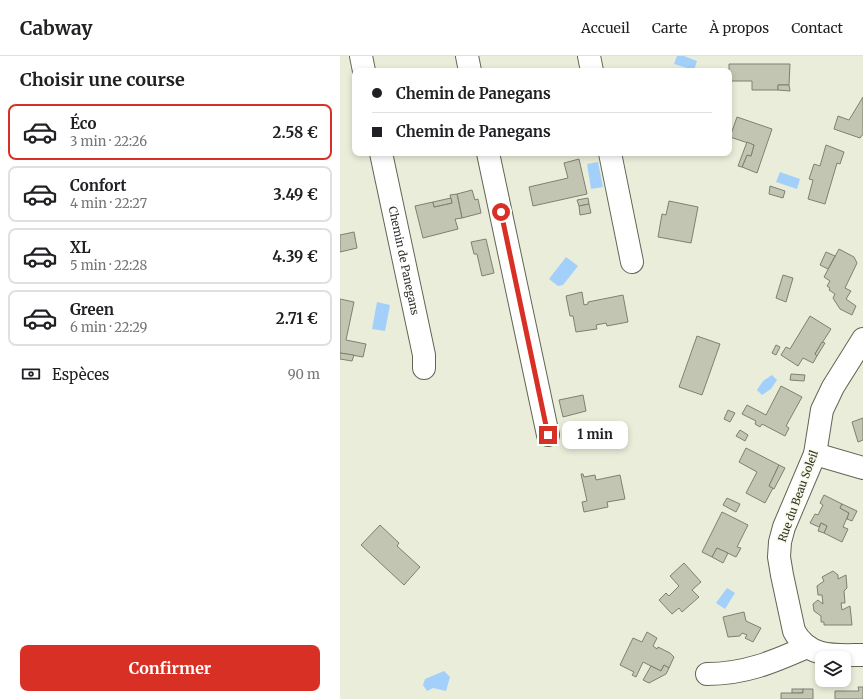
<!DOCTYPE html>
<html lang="fr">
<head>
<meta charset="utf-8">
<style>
	body { margin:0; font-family:Merriweather,serif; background:#f2f2f2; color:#202124; height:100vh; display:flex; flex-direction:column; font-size:15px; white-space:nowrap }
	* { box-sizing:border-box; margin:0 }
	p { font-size:13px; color:#757577 }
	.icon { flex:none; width:22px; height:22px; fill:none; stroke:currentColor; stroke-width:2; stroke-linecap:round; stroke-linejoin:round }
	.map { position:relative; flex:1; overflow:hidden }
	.details { display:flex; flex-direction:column; background:#fff; width:340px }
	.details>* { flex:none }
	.guide { position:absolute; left:12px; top:12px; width:380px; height:88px; border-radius:8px; box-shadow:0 2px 6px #0003; display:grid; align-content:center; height:88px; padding:0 20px; background:#fff }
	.tools { position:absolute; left:475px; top:595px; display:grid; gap:8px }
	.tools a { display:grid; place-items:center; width:36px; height:36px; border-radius:8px; background:#fff; box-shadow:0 2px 6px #0003; font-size:20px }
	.end { position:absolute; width:18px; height:18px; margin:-9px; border:5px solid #d93025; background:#fff; box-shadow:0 0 0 2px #fff }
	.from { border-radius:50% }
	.bubble { position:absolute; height:28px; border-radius:8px; background:#fff; box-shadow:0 2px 6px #0003; font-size:13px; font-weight:700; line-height:28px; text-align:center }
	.guide b { display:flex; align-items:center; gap:14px; height:38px; font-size:15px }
	.guide b+b { border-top:1px solid #e0e0e0 }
	.guide i { width:10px; height:10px; background:#202124 }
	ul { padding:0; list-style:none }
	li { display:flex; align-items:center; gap:12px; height:56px; margin:0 8px 6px; padding:0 12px; border:2px solid #e0e0e0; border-radius:8px }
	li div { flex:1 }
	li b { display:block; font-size:15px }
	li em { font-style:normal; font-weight:700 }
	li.selected { border-color:#d93025 }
	li>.icon { width:36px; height:36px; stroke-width:1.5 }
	h2 { padding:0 20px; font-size:18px; line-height:48px }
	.pay { display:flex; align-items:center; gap:10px; height:44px; padding:0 20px; font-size:15px }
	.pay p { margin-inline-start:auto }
	.button { display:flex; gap:8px; margin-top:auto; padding:8px 20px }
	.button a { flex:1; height:46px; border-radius:8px; background:#d93025; color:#fff; font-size:16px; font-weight:700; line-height:46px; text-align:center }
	header { display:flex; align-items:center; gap:24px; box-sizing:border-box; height:56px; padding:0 20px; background:#fff; border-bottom:1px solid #e0e0e0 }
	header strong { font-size:19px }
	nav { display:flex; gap:22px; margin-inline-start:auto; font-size:14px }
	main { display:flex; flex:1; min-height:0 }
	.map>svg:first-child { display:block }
</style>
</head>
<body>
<header>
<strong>Cabway</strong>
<nav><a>Accueil</a><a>Carte</a><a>À propos</a><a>Contact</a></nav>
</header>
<main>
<section class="details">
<h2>Choisir une course</h2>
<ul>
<li class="selected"><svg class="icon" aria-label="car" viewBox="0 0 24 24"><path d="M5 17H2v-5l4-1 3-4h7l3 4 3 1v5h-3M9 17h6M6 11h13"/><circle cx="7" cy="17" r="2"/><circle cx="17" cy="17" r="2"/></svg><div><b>Éco</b><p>3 min · 22:26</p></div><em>2.58 €</em></li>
<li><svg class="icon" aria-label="car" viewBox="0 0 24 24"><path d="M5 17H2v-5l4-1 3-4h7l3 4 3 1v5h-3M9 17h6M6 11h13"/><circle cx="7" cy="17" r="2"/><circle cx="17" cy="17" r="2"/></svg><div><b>Confort</b><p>4 min · 22:27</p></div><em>3.49 €</em></li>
<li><svg class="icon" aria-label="car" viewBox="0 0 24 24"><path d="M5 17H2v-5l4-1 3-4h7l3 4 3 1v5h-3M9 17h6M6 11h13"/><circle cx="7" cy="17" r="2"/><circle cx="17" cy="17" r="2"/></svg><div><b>XL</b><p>5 min · 22:28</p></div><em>4.39 €</em></li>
<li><svg class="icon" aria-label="car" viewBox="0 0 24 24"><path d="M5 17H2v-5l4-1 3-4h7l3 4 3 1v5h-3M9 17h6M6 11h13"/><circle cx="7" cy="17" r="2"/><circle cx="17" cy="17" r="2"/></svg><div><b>Green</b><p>6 min · 22:29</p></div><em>2.71 €</em></li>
</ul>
<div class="pay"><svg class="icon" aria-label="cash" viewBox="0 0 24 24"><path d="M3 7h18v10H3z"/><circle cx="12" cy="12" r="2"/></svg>Espèces<p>90 m</p></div>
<div class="button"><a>Confirmer</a></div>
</section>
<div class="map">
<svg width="523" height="643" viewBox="0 0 523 643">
	<rect width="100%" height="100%" fill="#eaedd9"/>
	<g fill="#a3d0fa">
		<path d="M337,0H344L357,5L354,14L334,8Z"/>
		<path d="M258,106L263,131L251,133L247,108Z"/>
		<path d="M440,116L460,123L457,133L436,126Z"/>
		<path d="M226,201L238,210L223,229L218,230L209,223Z"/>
		<path d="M37,246L50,249L45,275L32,273Z"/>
		<path d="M432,319L437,324L431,333L422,339L417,334L423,325Z"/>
		<path d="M387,532L395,537L385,553L376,547Z"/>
		<path d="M104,615L110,621L106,635L93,632L87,635L83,629L85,623Z"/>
	</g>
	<g fill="#c2c5b2" stroke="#7e8170">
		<path d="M389,8H450L449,29H438V34H412V25H389Z"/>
		<path d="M438,29H449L450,35L438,34Z"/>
		<path d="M523,41V78L520,82L494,73L498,60L509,64Z"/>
		<path d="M397,61L432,73L417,117L402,111L407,99L411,100L414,89L390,81Z"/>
		<path d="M407,86L414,89L411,100L407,99L402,111L398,110Z"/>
		<path d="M486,89L504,96L500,108L497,107L485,148L468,143L473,124L469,123L474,108L480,110Z"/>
		<path d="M239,103L247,138L193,150L189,131L228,122L224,107Z"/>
		<path d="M430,130L445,135L443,142L429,138Z"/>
		<path d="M132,134L135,144L138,143L141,157L122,162L117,138Z"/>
		<path d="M117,138L122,162L115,163L118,173L83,182L75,150L93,146L94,151L112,147L110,139Z"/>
		<path d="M111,142L112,147L94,151L93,146Z"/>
		<path d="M248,142L249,148L239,150L237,144Z"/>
		<path d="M329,145L358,151L351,187L318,181L322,158L326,159Z"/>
		<path d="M249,148L251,157L240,159L239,150Z"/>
		<path d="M14,176L17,192L0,196V179Z"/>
		<path d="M146,183L154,217L142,220L137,198H134L131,186Z"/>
		<path d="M499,193L514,201L517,207L505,232L511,235L506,243L516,250L512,259L500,253L493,242L495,238L489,234L490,232L487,230L490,225L484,221Z"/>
		<path d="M486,196L495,200L488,213L480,209Z"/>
		<path d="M443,219L453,222L446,246L436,242Z"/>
		<path d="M242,236L244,249L248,248V246L283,239L288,266L267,270L266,267L256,269L257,273L236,276L233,260H230L226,240Z"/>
		<path d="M0,243L14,246L6,284L26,288L23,301L0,297Z"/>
		<path d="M470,260L491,273L475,298L477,300L473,307L463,302L458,310L441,299L446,291L450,293Z"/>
		<path d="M357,280L380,288L362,339L339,331Z"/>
		<path d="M482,286L485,287L477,300L475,298Z"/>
		<path d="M436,289L440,291L436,299L432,297Z"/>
		<path d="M0,297L14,299L12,305L0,303Z"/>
		<path d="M451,318L465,319L464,325L450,324Z"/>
		<path d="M441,330L462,341L446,370L449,372L445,380L422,368L420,371L415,368L416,365L402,358L407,349L426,359Z"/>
		<path d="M243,339L246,355L223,361L219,344Z"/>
		<path d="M388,354L395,357L390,366L384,363Z"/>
		<path d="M523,362V384L518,386L512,366Z"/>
		<path d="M254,366L257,380L248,382L245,368Z"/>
		<path d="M400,374L408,379L405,385L396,380Z"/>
		<path d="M406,392L439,409L429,430L433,432L425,447L406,437L417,416L399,406Z"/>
		<path d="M439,409L445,412L434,433L429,430Z"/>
		<path d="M241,418H243L244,421L255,419L256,424L280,419L285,443L267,446L268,451L244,456L242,446L247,445Z"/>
		<path d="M484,439L502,448L500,452L509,457L503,471L508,473L502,486L484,477L487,470L481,467L479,471L470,467L475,458L478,459L483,449L480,447Z"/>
		<path d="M387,442L400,448L396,456L383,449Z"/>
		<path d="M502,448L517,455L512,465L507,463L509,457L500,452Z"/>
		<path d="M382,456L408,469L397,491L401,492L396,501L377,492L372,501L362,496Z"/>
		<path d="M481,467L487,470L484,477L478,475Z"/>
		<path d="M40,469L59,487L57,490L80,511L64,529L21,489Z"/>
		<path d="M377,492L388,497L383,507L372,501Z"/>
		<path d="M344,507L361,526L352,534L359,541L342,556L339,552L332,558L319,544L326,537L329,540L339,530L330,520Z"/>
		<path d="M493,515L498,519V523L506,519L507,532L504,535L505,547H501L502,554L510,550L512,569H484V566H481V560L474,555L473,548L478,544L483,548L482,539H478L477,530L484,525L482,521Z"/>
		<path d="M404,556L406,565L421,572L413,586L405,582L407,579L402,577L400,580L388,581L383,561Z"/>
		<path d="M307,576L317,582L313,590L317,593L318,591L330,597L334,601L329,612L324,609L321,615L303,606L296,621L292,619L294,616L280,609L293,582L302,586Z"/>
		<path d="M324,609L329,612L326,618L309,627L303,624L311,610L321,615Z"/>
		<path d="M518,631H523V643H495V635H519Z"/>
		<rect x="452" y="633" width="11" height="4"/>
		<path d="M463,633H473V643H441V637H463Z"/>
	</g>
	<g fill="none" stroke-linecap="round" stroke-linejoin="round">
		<defs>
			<g id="minor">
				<path d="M21,0L24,15"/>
				<path d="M127,0L130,15"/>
				<path d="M249,0L252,15"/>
				<path id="s1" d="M41,97L84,299V312"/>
				<path d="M148,97L208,379"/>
				<path d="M270,97L292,206"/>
				<path d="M523,283L493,331L482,354L475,398L444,471L440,486L439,501L442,519L454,575C469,603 496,599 523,599"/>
				<path d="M475,398L523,412"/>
				<path d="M367,618C405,618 433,606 467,591"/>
			</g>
		</defs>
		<use href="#minor" stroke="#626553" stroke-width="24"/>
		<use href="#minor" stroke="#fff" stroke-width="22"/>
	</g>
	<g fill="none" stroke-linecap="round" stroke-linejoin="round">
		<path stroke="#d93025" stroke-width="5" d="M161,156L208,379"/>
	</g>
	<g text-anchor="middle" stroke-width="3" stroke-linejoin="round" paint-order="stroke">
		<g font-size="11" fill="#31322b" stroke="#f7fae6">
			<text dy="4" stroke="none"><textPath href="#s1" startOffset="110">Chemin de Panegans</textPath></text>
			<text transform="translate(458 440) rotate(-70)" y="4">Rue du Beau Soleil</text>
		</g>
	</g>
</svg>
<div class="tools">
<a><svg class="icon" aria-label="layers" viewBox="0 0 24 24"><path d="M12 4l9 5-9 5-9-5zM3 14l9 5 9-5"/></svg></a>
</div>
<i class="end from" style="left:161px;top:156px"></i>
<i class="end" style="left:208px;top:379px"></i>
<div class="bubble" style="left:222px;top:365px;width:66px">1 min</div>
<div class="guide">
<b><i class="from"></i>Chemin de Panegans</b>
<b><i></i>Chemin de Panegans</b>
</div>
</div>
</main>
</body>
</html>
